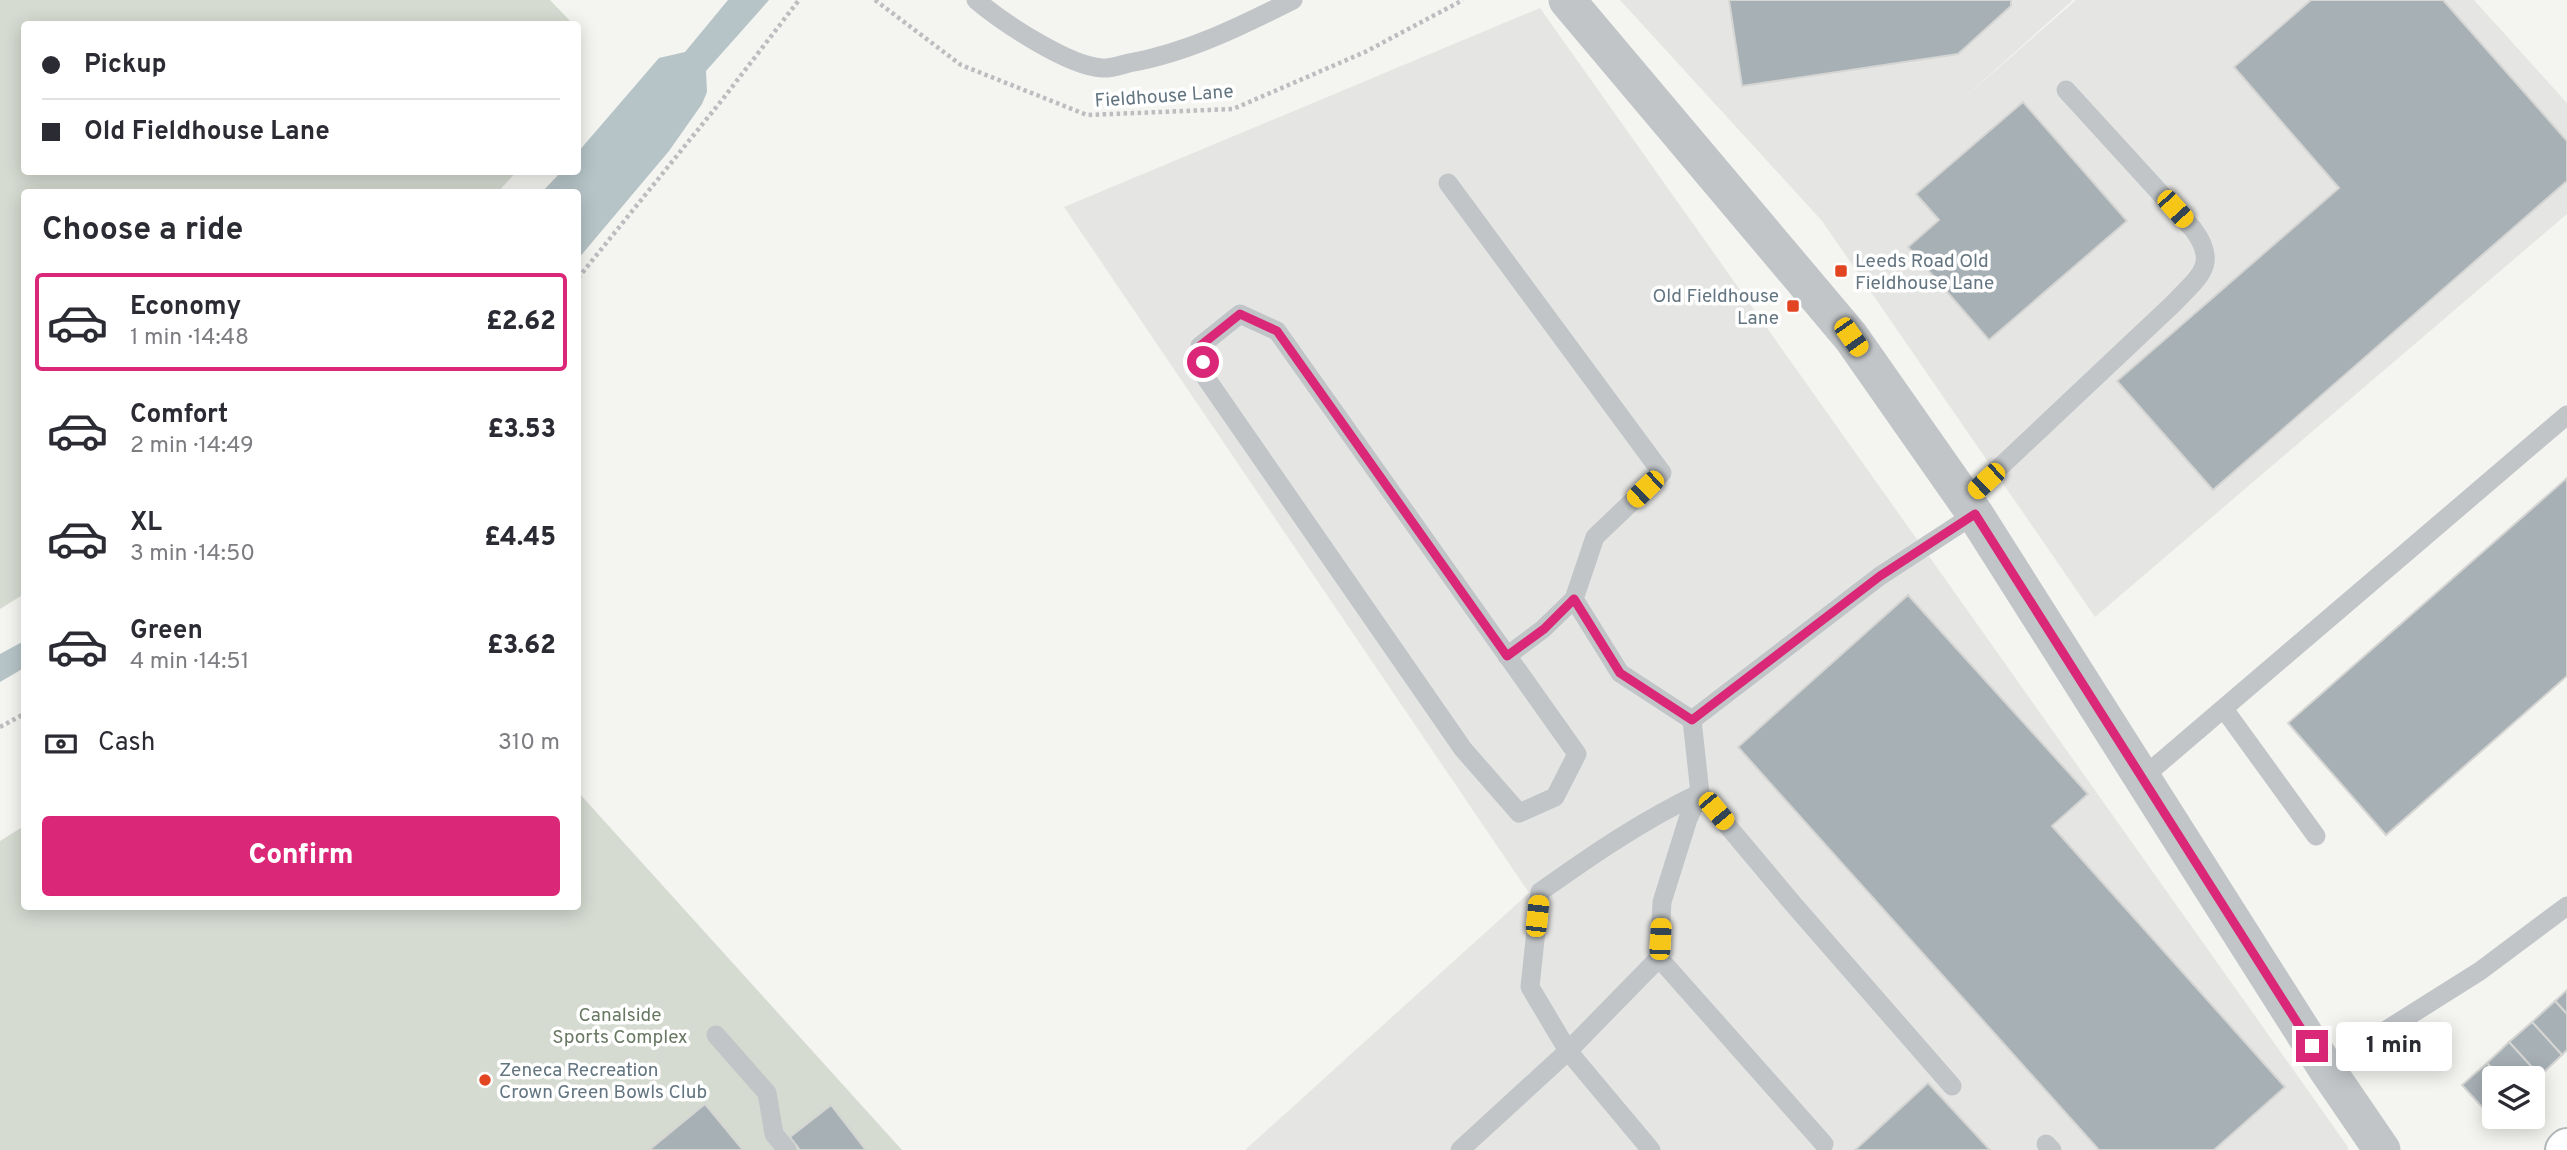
<!DOCTYPE html>
<html lang="en">
<head>
<meta charset="utf-8">
<style>
	body { margin:0; font-family:Overpass,sans-serif; background:#f7f7f7; color:#2b2b33; height:100vh; display:flex; flex-direction:column; font-size:26px; white-space:nowrap }
	* { box-sizing:border-box; margin:0 }
	p { font-size:23px; color:#7c7c81 }
	.icon { flex:none; width:38px; height:38px; fill:none; stroke:currentColor; stroke-width:2; stroke-linecap:round; stroke-linejoin:round }
	.map { position:relative; flex:1; overflow:hidden }
	.side { position:absolute; left:21px; top:189px; width:560px; height:721px; display:flex; flex-direction:column; background:#fff; border-radius:7px; box-shadow:0 4px 18px #0003 }
	.side>* { flex:none }
	.top-card { position:absolute; left:21px; top:21px; width:560px; height:154px; border-radius:7px; box-shadow:0 4px 18px #0003; display:grid; align-content:center; height:154px; padding:0 21px; background:#fff }
	.controls { position:absolute; left:2482px; top:1066px; display:grid; gap:14px }
	.controls a { display:grid; place-items:center; width:63px; height:63px; border-radius:7px; background:#fff; box-shadow:0 4px 18px #0003; font-size:35px }
	.end { position:absolute; width:32px; height:32px; margin:-16px; border:9px solid #db2777; background:#fff; box-shadow:0 0 0 4px #fff }
	.from { border-radius:50% }
	.bubble { position:absolute; height:49px; border-radius:7px; background:#fff; box-shadow:0 4px 18px #0003; font-size:23px; font-weight:800; line-height:49px; text-align:center }
	.car { position:absolute; width:21px; height:42px; margin:-21px -10px; border-radius:9px; box-shadow:0 0 5px 2px #0007; background:linear-gradient(#f5c518 24%,#345 0 40%,#f5c518 0 76%,#345 0 86%,#f5c518 0) }
	.top-card b { display:flex; align-items:center; gap:24px; height:66px; font-size:26px }
	.top-card b+b { border-top:2px solid #e1e1e2 }
	.top-card i { width:18px; height:18px; background:#2b2b33 }
	ul { padding:0; list-style:none }
	li { display:flex; align-items:center; gap:21px; height:98px; margin:0 14px 10px; padding:0 7px; border:4px solid transparent; border-radius:7px }
	li div { flex:1 }
	li b { display:block; font-size:26px }
	li em { font-style:normal; font-weight:800 }
	li.selected { border-color:#db2777 }
	li>.icon { width:63px; height:63px; stroke-width:1.5 }
	h2 { padding:0 21px; font-size:32px; line-height:84px }
	.pay { display:flex; align-items:center; gap:18px; height:77px; padding:0 21px; font-size:26px }
	.pay p { margin-inline-start:auto }
	.primary-button { display:flex; gap:14px; margin-top:auto; padding:14px 21px }
	.primary-button a { flex:1; height:80px; border-radius:7px; background:#db2777; color:#fff; font-size:28px; font-weight:800; line-height:80px; text-align:center }
	.map>svg:first-child { display:block }
</style>
</head>
<body>
<div class="map">
<svg width="2567" height="1150" viewBox="0 0 2567 1150">
	<rect width="100%" height="100%" fill="#f4f4f0"/>
	<g fill="#e5e6e4">
		<path d="M1620,0H2073L1958,103L2076,0H2474L2567,103V214L2095,617L1822,221Z"/>
		<path d="M1540,8L2348,1147V1150H1245L1529,893L1064,207Z"/>
	</g>
	<g fill="#d5dbd1">
		<path d="M0,0H550L571,22L570,24H24V172H516L498,192H24V594L0,609Z"/>
		<path d="M578,792L902,1150H0V841L24,826V906H578Z"/>
	</g>
	<g fill="#b6c4c7">
		<path d="M728,0H769L706,71L707,92L702,104L669,151L578,259V192H542L561,172H578V152L659,58L685,52Z"/>
		<path d="M24,641V668L0,682V654Z"/>
	</g>
	<g fill="#a7b0b5" stroke="#d5d5d3" stroke-width="2">
		<path d="M1729,0H2011V6L1958,54L1742,86Z"/>
		<path d="M2311,0H2443L2567,141V181L2213,490L2117,381L2339,188L2234,67Z"/>
		<path d="M2023,102L2127,221L1989,340L1908,247L1939,220L1916,194Z"/>
		<path d="M2567,478V676L2386,835L2288,723Z"/>
		<path d="M1908,595L2088,794L2052,826L2285,1087L2214,1150H2099L1738,747Z"/>
		<path d="M2567,990V1014L2555,1001Z"/>
		<path d="M2555,1001L2567,1014V1050L2562,1055L2532,1022Z"/>
		<path d="M2532,1022L2562,1055L2540,1076L2509,1042Z"/>
		<path d="M2509,1042L2540,1076L2532,1083V1078H2500L2487,1063Z"/>
		<path d="M2487,1063L2500,1078H2494V1116H2496L2493,1119L2462,1085Z"/>
		<path d="M1928,1083L1990,1150H1855Z"/>
		<path d="M705,1104L743,1150H649Z"/>
		<path d="M831,1105L866,1150H800L790,1137Z"/>
	</g>
	<g fill="none" stroke-linecap="round" stroke-linejoin="round">
		<defs>
			<path id="primary" d="M2565,1150L2567,1148"/>
		</defs>
		<use href="#primary" stroke="#b2b7ba" stroke-width="42"/>
		<g stroke="#bbbdbf" stroke-width="4.5" stroke-dasharray="3.5 3.5" stroke-linecap="butt">
			<path d="M875,0L961,65L1087,115L1233,109L1365,52L1463,0"/>
			<path d="M578,278L722,100L799,0"/>
			<path d="M0,727L24,714"/>
		</g>
		<g stroke="#c1c5c8" stroke-width="19">
			<path d="M976,0C1002,22 1068,66 1102,68C1110,69 1121,65 1129,63C1187,53 1241,26 1293,0"/>
			<path d="M1448,183L1662,473L1595,537L1574,599L1620,673L1692,720L1880,576L1975,514"/>
			<path d="M1240,314L1277,331L1577,754L1555,797L1519,813L1463,749L1206,378L1200,346Z"/>
			<path d="M1965,500L2173,304C2198,277 2220,265 2193,229L2066,90"/>
			<path d="M1507,656L1543,629L1574,599"/>
			<path d="M2224,709L2316,836"/>
			<path d="M1692,720L1700,793L1794,905L1952,1086"/>
			<path d="M2142,778L2567,415"/>
			<path d="M1700,793L1688,819L1662,902L1659,958L1824,1144"/>
			<path d="M716,1035L767,1093L774,1134L787,1150"/>
			<path d="M2326,1068L2480,971L2567,906"/>
			<path d="M2046,1144L2052,1150"/>
			<path d="M1460,1150L1568,1051L1530,987L1540,892C1592,855 1643,820 1700,793"/>
			<path d="M1651,1150L1568,1051L1659,958"/>
		</g>
		<path stroke="#c1c5c8" stroke-width="37" d="M1567,0L1851,337L1975,514L2326,1068L2382,1150"/>
		<use href="#primary" stroke="#fff" stroke-width="38"/>
	</g>
	<g fill="none" stroke-linecap="round" stroke-linejoin="round">
		<path stroke="#db2777" stroke-width="9" d="M1203,362L1200,346L1240,314L1277,331L1507,656L1544,629L1574,599L1620,673L1692,720L1880,576L1975,514L2312,1046"/>
	</g>
	<g fill="#e24522" stroke="#fff" stroke-width="2.5">
		<rect x="1834" y="264" width="14" height="14" rx="3.5"/>
		<rect x="1786" y="299" width="14" height="14" rx="3.5"/>
		<circle cx="485" cy="1080" r="7"/>
	</g>
	<g text-anchor="middle" stroke-width="7" stroke-linejoin="round" paint-order="stroke">
		<g font-size="19" fill="#637581" stroke="#fff">
			<text transform="translate(1164 95) rotate(-4)" y="7">Fieldhouse Lane</text>
		</g>
		<g font-size="19" fill="#637581" stroke="#fff" text-anchor="start">
			<text x="1855" y="267">Leeds Road Old<tspan x="1855" dy="22">Fieldhouse Lane</tspan></text>
			<text x="1779" y="302" text-anchor="end">Old Fieldhouse<tspan x="1779" dy="22">Lane</tspan></text>
			<text x="499" y="1076">Zeneca Recreation<tspan x="499" dy="22">Crown Green Bowls Club</tspan></text>
		</g>
		<g font-size="19" fill="#687862" stroke="#fff">
			<text x="620" y="1021">Canalside<tspan x="620" dy="22">Sports Complex</tspan></text>
		</g>
	</g>
</svg>
<div class="controls">
<a><svg class="icon" aria-label="layers" viewBox="0 0 24 24"><path d="M12 4l9 5-9 5-9-5zM3 14l9 5 9-5"/></svg></a>
</div>
<i class="end from" style="left:1203px;top:362px"></i>
<i class="end" style="left:2312px;top:1046px"></i>
<div class="bubble" style="left:2336px;top:1022px;width:116px">1 min</div>
<i class="car" style="left:2175px;top:209px;rotate:138deg"></i>
<i class="car" style="left:1851px;top:337px;rotate:145deg"></i>
<i class="car" style="left:1986px;top:481px;rotate:227deg"></i>
<i class="car" style="left:1645px;top:489px;rotate:226deg"></i>
<i class="car" style="left:1716px;top:811px;rotate:140deg"></i>
<i class="car" style="left:1537px;top:916px;rotate:6deg"></i>
<i class="car" style="left:1660px;top:939px;rotate:3deg"></i>
<div class="top-card">
<b><i class="from"></i>Pickup</b>
<b><i></i>Old Fieldhouse Lane</b>
</div>
<section class="side">
<h2>Choose a ride</h2>
<ul>
<li class="selected"><svg class="icon" aria-label="car" viewBox="0 0 24 24"><path d="M5 17H2v-5l4-1 3-4h7l3 4 3 1v5h-3M9 17h6M6 11h13"/><circle cx="7" cy="17" r="2"/><circle cx="17" cy="17" r="2"/></svg><div><b>Economy</b><p>1 min · 14:48</p></div><em>£2.62</em></li>
<li><svg class="icon" aria-label="car" viewBox="0 0 24 24"><path d="M5 17H2v-5l4-1 3-4h7l3 4 3 1v5h-3M9 17h6M6 11h13"/><circle cx="7" cy="17" r="2"/><circle cx="17" cy="17" r="2"/></svg><div><b>Comfort</b><p>2 min · 14:49</p></div><em>£3.53</em></li>
<li><svg class="icon" aria-label="car" viewBox="0 0 24 24"><path d="M5 17H2v-5l4-1 3-4h7l3 4 3 1v5h-3M9 17h6M6 11h13"/><circle cx="7" cy="17" r="2"/><circle cx="17" cy="17" r="2"/></svg><div><b>XL</b><p>3 min · 14:50</p></div><em>£4.45</em></li>
<li><svg class="icon" aria-label="car" viewBox="0 0 24 24"><path d="M5 17H2v-5l4-1 3-4h7l3 4 3 1v5h-3M9 17h6M6 11h13"/><circle cx="7" cy="17" r="2"/><circle cx="17" cy="17" r="2"/></svg><div><b>Green</b><p>4 min · 14:51</p></div><em>£3.62</em></li>
</ul>
<div class="pay"><svg class="icon" aria-label="cash" viewBox="0 0 24 24"><path d="M3 7h18v10H3z"/><circle cx="12" cy="12" r="2"/></svg>Cash<p>310 m</p></div>
<div class="primary-button"><a>Confirm</a></div>
</section>
</div>
</body>
</html>
